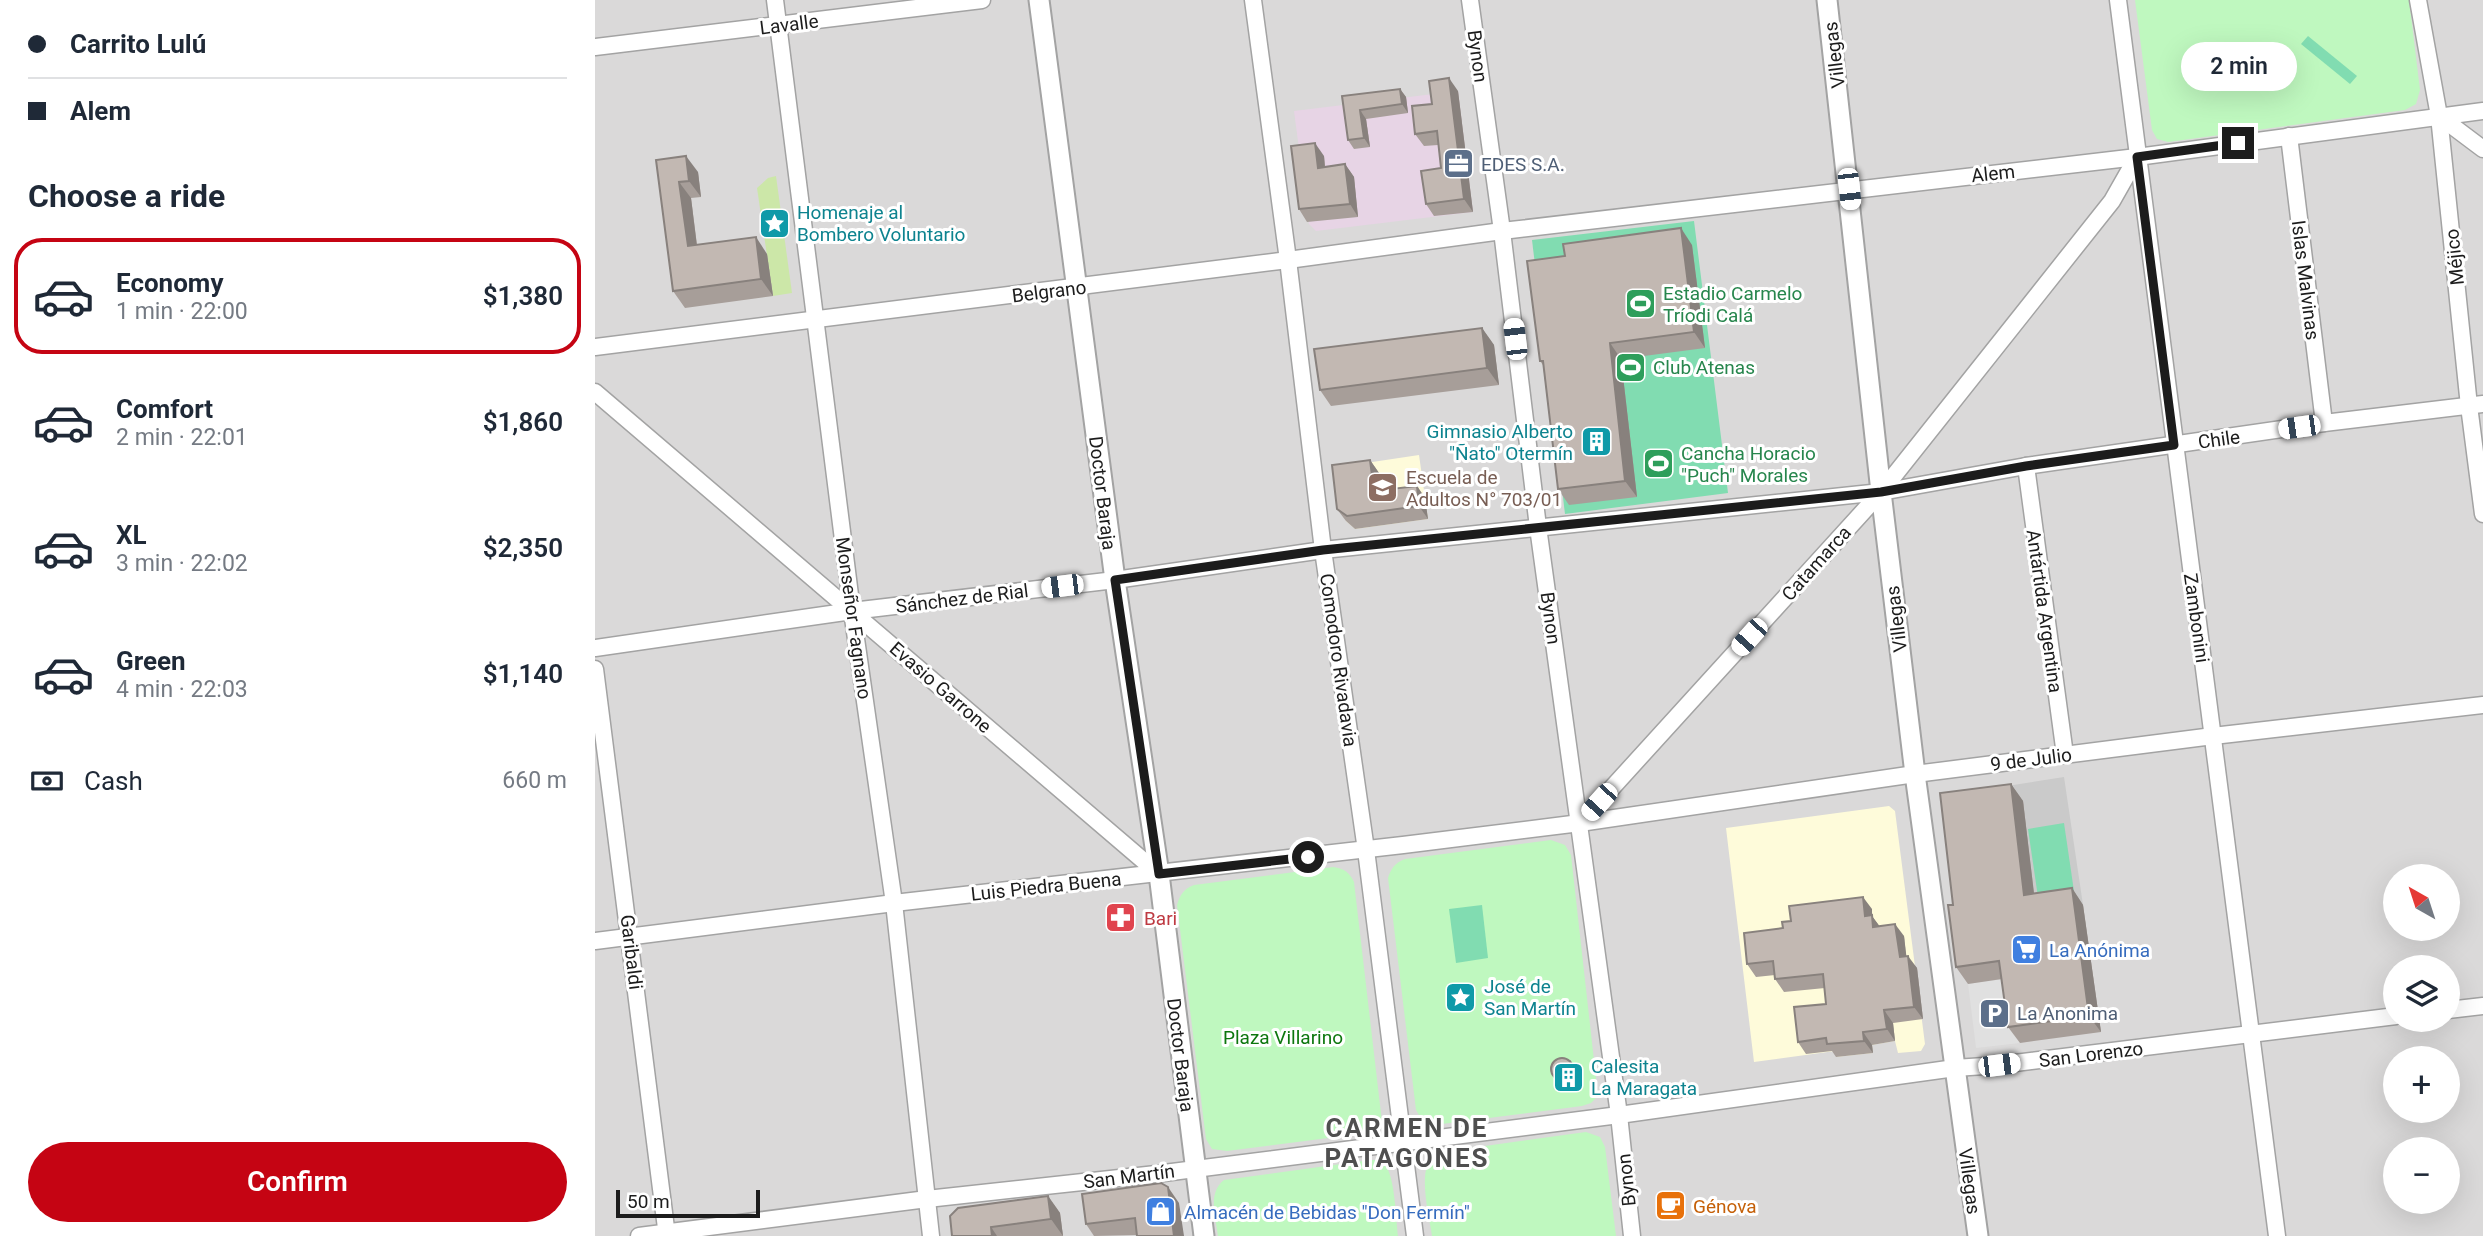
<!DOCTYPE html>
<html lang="en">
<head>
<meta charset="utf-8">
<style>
	body { margin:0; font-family:Roboto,sans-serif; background:#f6f6f7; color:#1f2937; height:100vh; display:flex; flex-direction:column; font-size:26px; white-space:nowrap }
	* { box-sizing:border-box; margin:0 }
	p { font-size:23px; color:#747a83 }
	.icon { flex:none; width:38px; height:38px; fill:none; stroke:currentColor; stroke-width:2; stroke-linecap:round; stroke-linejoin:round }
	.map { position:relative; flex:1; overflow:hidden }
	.drawer { display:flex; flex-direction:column; background:#fff; width:595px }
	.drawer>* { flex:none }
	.banner { display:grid; align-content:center; height:154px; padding:0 28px; background:#fff }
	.needle { width:46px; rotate:321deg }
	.tools { position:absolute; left:1788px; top:864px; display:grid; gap:14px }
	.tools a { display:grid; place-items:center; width:77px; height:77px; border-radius:50%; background:#fff; box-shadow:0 7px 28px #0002; font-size:35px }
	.scale { position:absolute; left:21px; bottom:18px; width:144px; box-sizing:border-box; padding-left:7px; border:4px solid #1c1c1c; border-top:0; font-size:19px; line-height:24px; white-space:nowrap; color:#1c1c1c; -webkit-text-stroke:5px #fff; paint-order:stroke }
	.end { position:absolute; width:32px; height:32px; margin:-16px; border:9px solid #1c1c1c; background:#fff; box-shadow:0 0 0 4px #fff }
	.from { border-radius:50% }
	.bubble { position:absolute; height:49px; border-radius:24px; background:#fff; box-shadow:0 7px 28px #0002; font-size:23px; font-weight:600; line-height:49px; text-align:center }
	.car { position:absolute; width:21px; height:42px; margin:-21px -10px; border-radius:9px; box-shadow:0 0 5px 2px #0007; background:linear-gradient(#fff 24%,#345 0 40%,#fff 0 76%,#345 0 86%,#fff 0) }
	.banner b { display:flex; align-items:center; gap:24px; height:66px; font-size:26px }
	.banner b+b { border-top:2px solid #e0e1e3 }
	.banner i { width:18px; height:18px; background:#1f2937 }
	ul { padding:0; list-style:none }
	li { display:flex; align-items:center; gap:21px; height:116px; margin:0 14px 10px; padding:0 14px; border:4px solid transparent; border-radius:28px }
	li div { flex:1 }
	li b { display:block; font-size:26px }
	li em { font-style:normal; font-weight:600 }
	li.selected { border-color:#c50413 }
	li>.icon { width:63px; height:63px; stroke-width:1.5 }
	h2 { padding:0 28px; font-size:32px; line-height:84px }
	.pay { display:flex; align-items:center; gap:18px; height:77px; padding:0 28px; font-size:26px }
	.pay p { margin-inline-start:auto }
	.action { display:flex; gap:14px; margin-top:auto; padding:14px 28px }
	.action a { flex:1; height:80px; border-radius:42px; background:#c50413; color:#fff; font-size:28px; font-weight:600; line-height:80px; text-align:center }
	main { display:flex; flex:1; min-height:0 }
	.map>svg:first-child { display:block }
</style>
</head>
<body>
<main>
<section class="drawer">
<div class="banner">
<b><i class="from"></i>Carrito Lulú</b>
<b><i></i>Alem</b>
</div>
<h2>Choose a ride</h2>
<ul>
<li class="selected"><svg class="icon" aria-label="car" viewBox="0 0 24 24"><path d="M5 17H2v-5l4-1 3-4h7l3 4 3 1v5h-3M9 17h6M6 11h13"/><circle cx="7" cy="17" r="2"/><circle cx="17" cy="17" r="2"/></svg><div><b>Economy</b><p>1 min · 22:00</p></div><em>$1,380</em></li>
<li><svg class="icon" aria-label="car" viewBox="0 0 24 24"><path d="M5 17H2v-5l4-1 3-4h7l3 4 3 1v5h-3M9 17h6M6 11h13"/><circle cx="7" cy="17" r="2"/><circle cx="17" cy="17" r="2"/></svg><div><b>Comfort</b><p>2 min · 22:01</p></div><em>$1,860</em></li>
<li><svg class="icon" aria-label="car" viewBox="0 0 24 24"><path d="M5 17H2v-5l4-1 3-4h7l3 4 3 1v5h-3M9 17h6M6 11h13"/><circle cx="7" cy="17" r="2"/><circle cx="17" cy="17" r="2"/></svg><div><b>XL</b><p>3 min · 22:02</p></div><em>$2,350</em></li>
<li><svg class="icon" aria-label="car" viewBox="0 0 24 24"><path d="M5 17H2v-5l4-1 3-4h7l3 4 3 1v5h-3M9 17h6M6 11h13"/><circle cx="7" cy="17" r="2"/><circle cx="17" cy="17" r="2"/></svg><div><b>Green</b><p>4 min · 22:03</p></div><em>$1,140</em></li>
</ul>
<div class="pay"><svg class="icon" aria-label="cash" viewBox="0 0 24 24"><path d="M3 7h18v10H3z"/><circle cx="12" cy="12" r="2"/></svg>Cash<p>660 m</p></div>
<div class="action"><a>Confirm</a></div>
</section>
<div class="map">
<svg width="1888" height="1236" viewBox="0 0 1888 1236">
	<rect width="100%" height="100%" fill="#eee9e2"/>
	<path fill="#dad9d9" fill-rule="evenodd" d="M0,0H1888V1236H0ZM1801,877H1853V929H1801ZM1801,968H1853V1020H1801ZM1801,1059H1853V1111H1801ZM1801,1150H1853V1202H1801Z"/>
	<path fill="#e7d4e5" d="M863,91L878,212L721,231L714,224L699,111Z"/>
	<g fill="#fefbda">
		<path d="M824,455L833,519L760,529L751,521L744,467Z"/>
		<path d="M1294,806L1300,811L1330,1044L1326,1051L1303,1053L1300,1041L1277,1045L1278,1053L1241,1057L1240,1051L1159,1062L1131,828Z"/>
	</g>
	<path fill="#cacaca" d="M1469,777L1488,905L1365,922L1356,795Z"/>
	<path fill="#cce7a8" d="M181,176L197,293L178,296L162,188L173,178Z"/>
	<g fill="#bff8bf">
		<path d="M1540,0H1814L1825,90L1821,104L1810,110L1795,112L1573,142L1562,139L1557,130Z"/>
		<path d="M956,840L970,845L976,855L1003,1096L996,1103L987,1106L839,1125L828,1122L821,1110L793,878C796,868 800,863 810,859Z"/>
		<path d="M738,867C750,869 754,872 759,882L787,1122L780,1129L772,1133L632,1151L617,1149L611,1139L582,905C585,894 589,889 599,885Z"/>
		<path d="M991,1132L1005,1137L1010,1147L1021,1236H837C834,1214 821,1168 840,1153Z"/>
		<path d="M775,1160C781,1160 786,1160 790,1165C800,1176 801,1220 803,1236H623C621,1218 612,1193 629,1180Z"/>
	</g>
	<g fill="#81dcb1">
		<path d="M1713,36L1762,76L1755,84L1706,44Z"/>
		<path d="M1099,221L1133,493L970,514L937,240Z"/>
		<path d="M1469,823L1480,898L1444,904L1433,829Z"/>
		<path d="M887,905L893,958L861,963L854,909Z"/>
	</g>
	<path fill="#e0e0e0" d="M1416,978L1425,1043L1381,1048L1373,984Z"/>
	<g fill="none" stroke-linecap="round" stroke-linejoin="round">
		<defs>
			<g id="minor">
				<path d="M180,0L257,611L299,903L336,1236"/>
				<path d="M658,0L693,260L728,550L771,850L820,1236"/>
				<path d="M875,0L907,231L943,527L1024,1115L1037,1236"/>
				<path d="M1523,0L1682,1236"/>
				<path d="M1823,0L1844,116L1874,406L1888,514"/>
				<path d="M0,47L387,0"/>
				<path d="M1844,116L1888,149"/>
				<path d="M1694,136L1729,423"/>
				<path d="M0,347L693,260L907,231L1542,157L1888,111"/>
				<path d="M0,392L564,874"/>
				<path d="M1431,466L1470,755"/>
				<path d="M0,648L257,611L520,580L728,550L1286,492L1431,466L1729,423L1888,404"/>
				<path d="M0,669L72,1236"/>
				<path d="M985,823L1286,492L1517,201L1542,157"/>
				<path d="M0,941L299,903L808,845L985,823L1320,774L1618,736L1888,705"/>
				<path d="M1853,1010L1888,1006"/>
				<path d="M44,1236L332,1199L561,1174L1024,1115L1360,1068L1404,1065L1801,1016"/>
			</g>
			<g id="tertiary">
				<path d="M444,0L520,580L564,874L609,1236"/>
				<path d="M1232,0L1286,492L1320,774L1383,1236"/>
			</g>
		</defs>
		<use href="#minor" stroke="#a3a3a3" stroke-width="19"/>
		<use href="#tertiary" stroke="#a3a3a3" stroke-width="23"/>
		<use href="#minor" stroke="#fff" stroke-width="16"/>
		<use href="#tertiary" stroke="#fff" stroke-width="19"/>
	</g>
	<g fill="#a79e99">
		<path d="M805,89L811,97L813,113L771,119L775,147L759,149L753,140L747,96Z"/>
		<path d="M863,91L878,212L839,216L831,204L846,168L843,145L829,146L820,134L837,104Z"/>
		<path d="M729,156L730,167L750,164L759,177L763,217L712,222L704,209Z"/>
		<path d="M61,160L103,172L106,197L96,198L102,245L172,254L178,296L90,308L78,291Z"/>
		<path d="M1097,245L1110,348L1026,359L1042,497L974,505L963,489L948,365L945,361Z"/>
		<path d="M887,328L899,345L904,385L736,406L725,390Z"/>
		<path d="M775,460L784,473L786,490L822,486L830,498L833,519L760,529L751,521L742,509Z"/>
		<path d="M1416,784L1428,801L1439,893L1477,888L1488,905L1506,1032L1425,1043L1413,1027L1407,979L1373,984L1361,967Z"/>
		<path d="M1277,909V916L1284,926L1309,936L1311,956L1322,968L1328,1019L1298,1023L1300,1041L1277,1045L1278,1053L1241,1057L1237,1051L1211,1054L1203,1042L1231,1004L1230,988L1189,992L1180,979V975L1161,977L1152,964L1188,928Z"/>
		<path d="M975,1060L985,1076L981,1086L974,1089L967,1088L961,1079Z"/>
		<path d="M453,1196L465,1213L468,1236H357Z"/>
		<path d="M584,1203L542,1235L499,1236L491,1224Z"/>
	</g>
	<g fill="#88817d">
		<path d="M854,78L863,91L878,212L869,199Z"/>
		<path d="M805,89L811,97L813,113L807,104Z"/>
		<path d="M765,110L771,119L775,147L769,138Z"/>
		<path d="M720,143L729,156L731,180L723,168Z"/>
		<path d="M91,156L103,172L106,197L94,181Z"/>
		<path d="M750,164L759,177L763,217L755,204Z"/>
		<path d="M84,182L96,198L104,263L93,246Z"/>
		<path d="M1086,228L1097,245L1110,348L1099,332Z"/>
		<path d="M161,237L172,254L178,296L166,279Z"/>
		<path d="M887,328L899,345L904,385L892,368Z"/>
		<path d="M1015,343L1026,359L1042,497L1030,481Z"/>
		<path d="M775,460L784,473L788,504L779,491Z"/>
		<path d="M822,486L830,498L833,519L824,506Z"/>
		<path d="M1416,784L1428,801L1441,911L1429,895Z"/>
		<path d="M1477,888L1488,905L1506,1032L1494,1016Z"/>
		<path d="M1268,897L1277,909V916L1286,928L1279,929L1270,916Z"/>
		<path d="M1300,924L1309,936L1313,970L1305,957Z"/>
		<path d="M1313,956L1322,968L1328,1019L1319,1007Z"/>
		<path d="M1289,1010L1298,1023L1300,1041L1292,1029Z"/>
		<path d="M1268,1032L1277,1045L1278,1053L1269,1041Z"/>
		<path d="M975,1060L985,1076L981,1086L975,1078Z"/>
		<path d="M573,1187L584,1203L589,1236H579Z"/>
		<path d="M453,1196L465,1213L468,1236L456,1219Z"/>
		<path d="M396,1227L402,1236H397Z"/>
	</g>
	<g fill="#c2b8b2" stroke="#88817d" stroke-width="2">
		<path d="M854,78L869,199L831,204L826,171L846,168L842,131L820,134L817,106L837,104L834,81Z"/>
		<path d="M805,89L807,104L765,110L769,138L753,140L747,96Z"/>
		<path d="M720,143L723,168L750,164L755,204L704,209L696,146Z"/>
		<path d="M91,156L94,181L84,182L93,246L161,237L166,279L78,291L61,160Z"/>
		<path d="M1086,228L1099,332L1015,343L1030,481L963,489L948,361H945L932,261L970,256L968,244Z"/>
		<path d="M887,328L892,368L725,390L719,349Z"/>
		<path d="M775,460L779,491L822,486L824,506L752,516L742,509L737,465Z"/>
		<path d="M1416,784L1429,895L1477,888L1494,1016L1413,1027L1404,961L1361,967L1353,905H1358L1345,793Z"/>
		<path d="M1268,897L1270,916L1277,915L1278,927L1300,924L1305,957L1313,956L1319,1007L1289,1010L1292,1029L1268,1032L1269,1041L1232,1044L1231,1038L1203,1042L1199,1007L1231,1004L1228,974L1180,979L1178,961L1152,964L1149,933L1188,928L1187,922L1196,921L1194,906Z"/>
		<circle cx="967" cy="1069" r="11"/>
		<path d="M566,1183L573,1187L579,1236H542L540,1218L491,1224L487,1194Z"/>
		<path d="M453,1196L456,1219L396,1227L397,1236H357L355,1216L363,1208Z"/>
	</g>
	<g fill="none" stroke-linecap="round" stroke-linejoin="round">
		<path stroke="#1c1c1c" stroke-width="9" d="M713,857L564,874L520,580L728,550L1286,492L1431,466L1579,445L1542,157L1643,143"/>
	</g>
	<defs>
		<symbol id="office-square" viewBox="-11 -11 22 22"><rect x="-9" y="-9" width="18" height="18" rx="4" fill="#5c6f8a" stroke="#fff"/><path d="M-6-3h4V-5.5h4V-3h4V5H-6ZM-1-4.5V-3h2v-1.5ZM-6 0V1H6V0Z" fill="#fff"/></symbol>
		<symbol id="sight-square" viewBox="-11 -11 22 22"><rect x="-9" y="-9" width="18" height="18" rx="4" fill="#0f9aa8" stroke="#fff"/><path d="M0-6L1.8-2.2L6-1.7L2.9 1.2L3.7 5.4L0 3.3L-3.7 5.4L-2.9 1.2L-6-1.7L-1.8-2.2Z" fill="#fff"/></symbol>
		<symbol id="stadium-square" viewBox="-11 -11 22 22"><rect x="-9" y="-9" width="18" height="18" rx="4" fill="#2e9e5b" stroke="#fff"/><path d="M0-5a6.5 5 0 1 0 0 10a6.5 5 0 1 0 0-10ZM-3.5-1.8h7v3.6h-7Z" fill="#fff"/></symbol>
		<symbol id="building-square" viewBox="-11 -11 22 22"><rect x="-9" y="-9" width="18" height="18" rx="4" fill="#0f9aa8" stroke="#fff"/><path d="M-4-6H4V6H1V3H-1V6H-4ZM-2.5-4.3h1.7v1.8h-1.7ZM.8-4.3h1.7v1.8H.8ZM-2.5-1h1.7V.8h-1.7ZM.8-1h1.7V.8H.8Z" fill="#fff"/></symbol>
		<symbol id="school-square" viewBox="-11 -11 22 22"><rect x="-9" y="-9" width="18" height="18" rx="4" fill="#8d6e63" stroke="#fff"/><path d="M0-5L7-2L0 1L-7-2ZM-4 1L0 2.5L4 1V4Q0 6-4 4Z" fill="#fff"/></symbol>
		<symbol id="pharmacy-square" viewBox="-11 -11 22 22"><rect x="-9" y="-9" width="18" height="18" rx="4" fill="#e0444e" stroke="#fff"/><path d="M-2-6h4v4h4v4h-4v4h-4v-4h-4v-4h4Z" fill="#fff"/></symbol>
		<symbol id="supermarket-square" viewBox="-11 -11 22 22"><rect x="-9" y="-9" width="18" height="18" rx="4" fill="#3f7fe0" stroke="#fff"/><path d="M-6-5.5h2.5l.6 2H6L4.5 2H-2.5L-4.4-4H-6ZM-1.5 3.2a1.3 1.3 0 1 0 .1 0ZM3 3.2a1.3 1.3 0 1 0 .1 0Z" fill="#fff"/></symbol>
		<symbol id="parking-square" viewBox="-11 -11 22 22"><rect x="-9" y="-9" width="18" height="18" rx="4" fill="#5c6f8a" stroke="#fff"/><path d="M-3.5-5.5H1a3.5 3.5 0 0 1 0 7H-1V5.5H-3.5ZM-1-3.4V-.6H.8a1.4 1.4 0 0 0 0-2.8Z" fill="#fff"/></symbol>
		<symbol id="cafe-square" viewBox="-11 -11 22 22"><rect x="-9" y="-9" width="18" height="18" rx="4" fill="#e8710a" stroke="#fff"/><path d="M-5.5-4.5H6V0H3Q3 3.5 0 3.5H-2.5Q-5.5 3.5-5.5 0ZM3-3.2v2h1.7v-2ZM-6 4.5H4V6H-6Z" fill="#fff"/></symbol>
		<symbol id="shop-square" viewBox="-11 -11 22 22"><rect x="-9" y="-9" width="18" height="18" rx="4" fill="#3f7fe0" stroke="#fff"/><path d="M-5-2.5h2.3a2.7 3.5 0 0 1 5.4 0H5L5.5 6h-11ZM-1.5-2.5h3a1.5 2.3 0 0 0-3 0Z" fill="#fff"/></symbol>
	</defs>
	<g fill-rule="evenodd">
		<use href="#office-square" x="846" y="146" width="35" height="35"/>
		<use href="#sight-square" x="162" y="206" width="35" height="35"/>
		<use href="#stadium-square" x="1028" y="286" width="35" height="35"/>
		<use href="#stadium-square" x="1018" y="350" width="35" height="35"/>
		<use href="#building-square" x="984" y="424" width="35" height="35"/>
		<use href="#stadium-square" x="1046" y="446" width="35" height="35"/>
		<use href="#school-square" x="770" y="470" width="35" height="35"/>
		<use href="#pharmacy-square" x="508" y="900" width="35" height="35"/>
		<use href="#supermarket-square" x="1414" y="932" width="35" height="35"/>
		<use href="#sight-square" x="848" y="980" width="35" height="35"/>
		<use href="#parking-square" x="1382" y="996" width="35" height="35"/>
		<use href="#building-square" x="956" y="1060" width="35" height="35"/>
		<use href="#cafe-square" x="1058" y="1188" width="35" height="35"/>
		<use href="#shop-square" x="548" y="1194" width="35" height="35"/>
	</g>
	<g text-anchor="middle" stroke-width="6" stroke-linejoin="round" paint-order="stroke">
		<g font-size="19" fill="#1c1c1c" stroke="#fff">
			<text transform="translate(194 24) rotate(-7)" y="7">Lavalle</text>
			<text transform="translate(1239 55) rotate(-97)" y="7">Villegas</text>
			<text transform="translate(883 56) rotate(82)" y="7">Bynon</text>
			<text transform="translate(1398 173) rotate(-6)" y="7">Alem</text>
			<text transform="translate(1859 257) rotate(-96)" y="7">Méjico</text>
			<text transform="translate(1711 280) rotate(83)" y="7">Islas Malvinas</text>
			<text transform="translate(454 291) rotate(-7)" y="7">Belgrano</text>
			<text transform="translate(1624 439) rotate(-8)" y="7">Chile</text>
			<text transform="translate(508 493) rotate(83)" y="7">Doctor Baraja</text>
			<text transform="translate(1221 563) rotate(-48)" y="7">Catamarca</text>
			<text transform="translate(367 598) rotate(-7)" y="7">Sánchez de Rial</text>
			<text transform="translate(1450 611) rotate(82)" y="7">Antártida Argentina</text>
			<text transform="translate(259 618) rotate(82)" y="7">Monseñor Fagnano</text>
			<text transform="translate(956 618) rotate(82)" y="7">Bynon</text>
			<text transform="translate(1602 618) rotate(82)" y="7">Zambonini</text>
			<text transform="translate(1301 619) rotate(-97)" y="7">Villegas</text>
			<text transform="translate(744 660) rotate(82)" y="7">Comodoro Rivadavia</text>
			<text transform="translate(346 687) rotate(41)" y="7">Evasio Garrone</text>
			<text transform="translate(1436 759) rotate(-7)" y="7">9 de Julio</text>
			<text transform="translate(451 886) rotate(-6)" y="7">Luis Piedra Buena</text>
			<text transform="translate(37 952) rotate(83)" y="7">Garibaldi</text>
			<text transform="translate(1496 1054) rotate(-7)" y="7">San Lorenzo</text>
			<text transform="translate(586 1055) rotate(83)" y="7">Doctor Baraja</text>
			<text transform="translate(534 1176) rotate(-7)" y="7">San Martín</text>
			<text transform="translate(1031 1180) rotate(-96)" y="7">Bynon</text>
			<text transform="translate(1375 1181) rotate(82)" y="7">Villegas</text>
		</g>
		<g font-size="19" fill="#4e5e75" stroke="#fff" text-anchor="start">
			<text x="886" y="171">EDES S.A.</text>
			<text x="1422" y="1020">La Anonima</text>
		</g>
		<g font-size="19" fill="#0d838f" stroke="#fff" text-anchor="start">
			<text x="202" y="219">Homenaje al<tspan x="202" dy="22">Bombero Voluntario</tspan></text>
			<text x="978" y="438" text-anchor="end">Gimnasio Alberto<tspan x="978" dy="22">"Ñato" Otermín</tspan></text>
			<text x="889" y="993">José de<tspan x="889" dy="22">San Martín</tspan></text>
			<text x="996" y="1073">Calesita<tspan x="996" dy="22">La Maragata</tspan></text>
		</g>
		<g font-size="19" fill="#27864d" stroke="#fff" text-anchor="start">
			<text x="1068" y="300">Estadio Carmelo<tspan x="1068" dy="22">Tríodi Calá</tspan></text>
			<text x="1058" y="374">Club Atenas</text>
			<text x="1086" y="460">Cancha Horacio<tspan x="1086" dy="22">"Puch" Morales</tspan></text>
		</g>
		<g font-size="19" fill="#785e54" stroke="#fff" text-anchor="start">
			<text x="811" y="484">Escuela de<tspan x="811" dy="22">Adultos N° 703/01</tspan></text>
		</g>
		<g font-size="19" fill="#be3a42" stroke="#fff" text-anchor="start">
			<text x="549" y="925">Bari</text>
		</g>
		<g font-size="19" fill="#366cbe" stroke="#fff" text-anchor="start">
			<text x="1454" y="957">La Anónima</text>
			<text x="589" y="1219">Almacén de Bebidas "Don Fermín"</text>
		</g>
		<g font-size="19" fill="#0d770e" stroke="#fff">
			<text x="688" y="1044">Plaza Villarino</text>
		</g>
		<g font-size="19" fill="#c56008" stroke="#fff" text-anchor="start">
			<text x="1098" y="1213">Génova</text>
		</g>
		<g font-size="26" font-weight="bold" letter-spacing="2" fill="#4f4f4f" stroke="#fff">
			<text x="812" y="1137">CARMEN DE<tspan x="812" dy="30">PATAGONES</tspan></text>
		</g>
	</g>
</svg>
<div class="tools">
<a><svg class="needle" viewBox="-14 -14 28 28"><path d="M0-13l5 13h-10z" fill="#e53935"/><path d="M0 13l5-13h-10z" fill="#747a83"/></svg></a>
<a><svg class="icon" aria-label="layers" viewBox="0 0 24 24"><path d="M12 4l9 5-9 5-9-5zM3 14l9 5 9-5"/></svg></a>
<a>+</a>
<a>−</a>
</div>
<div class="scale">50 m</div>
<i class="end from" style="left:713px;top:857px"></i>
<i class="end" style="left:1643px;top:143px"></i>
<div class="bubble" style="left:1586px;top:42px;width:116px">2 min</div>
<i class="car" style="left:1254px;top:189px;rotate:174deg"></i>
<i class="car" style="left:920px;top:339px;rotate:353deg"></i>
<i class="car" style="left:1704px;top:427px;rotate:262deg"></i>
<i class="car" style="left:467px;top:586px;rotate:263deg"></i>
<i class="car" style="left:1154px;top:637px;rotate:222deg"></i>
<i class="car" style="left:1004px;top:802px;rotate:222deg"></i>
<i class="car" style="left:1404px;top:1065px;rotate:83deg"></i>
</div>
</main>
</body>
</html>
